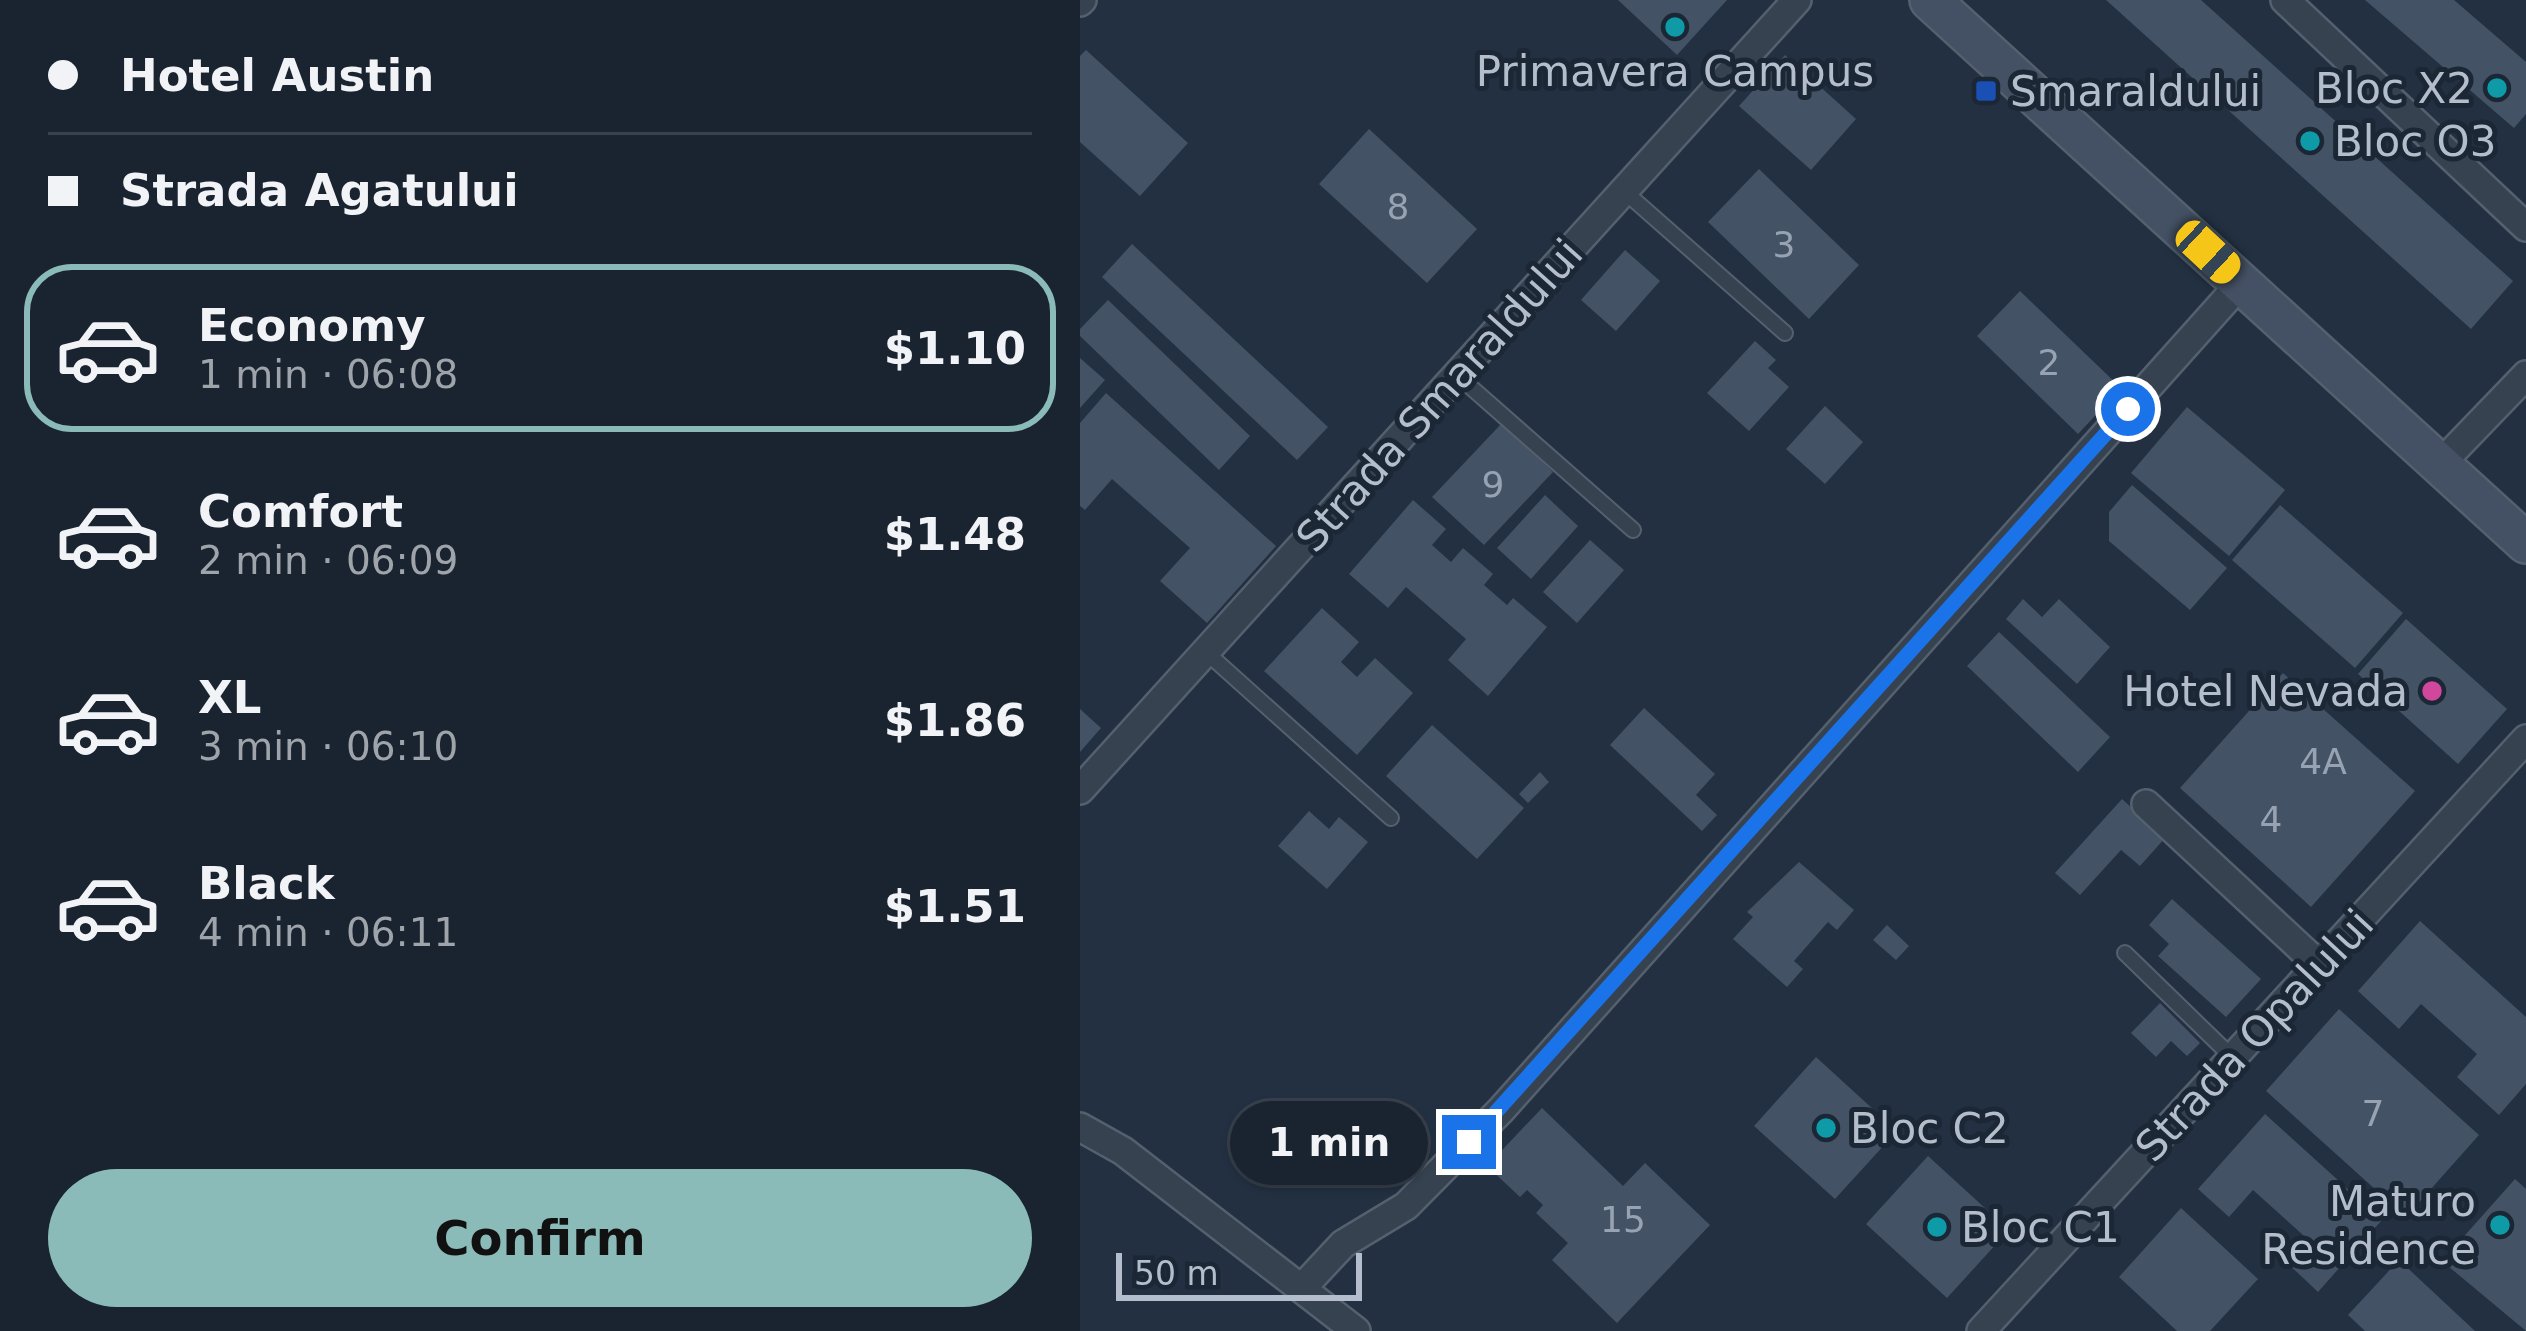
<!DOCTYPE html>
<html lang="en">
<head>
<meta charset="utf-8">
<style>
	body { margin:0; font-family:"DejaVu Sans",sans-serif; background:#27303d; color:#f1f3f6; height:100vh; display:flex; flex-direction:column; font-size:45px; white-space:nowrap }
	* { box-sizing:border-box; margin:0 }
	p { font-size:39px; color:#9fa4ab }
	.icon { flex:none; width:66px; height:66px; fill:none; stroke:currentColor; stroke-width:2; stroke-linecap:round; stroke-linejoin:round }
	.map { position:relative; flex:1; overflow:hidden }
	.sheet { display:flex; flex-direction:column; background:#1a2431; width:1080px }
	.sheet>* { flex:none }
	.banner { display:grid; align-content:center; height:264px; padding:0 48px; background:#1a2431 }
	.scale { position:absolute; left:36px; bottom:30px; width:246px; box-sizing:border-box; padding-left:12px; border:6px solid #b3bdcb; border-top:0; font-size:33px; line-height:42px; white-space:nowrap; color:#b3bdcb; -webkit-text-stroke:9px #1b2735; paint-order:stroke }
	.end { position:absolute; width:54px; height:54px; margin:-27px; border:15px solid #1a73e8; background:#fff; box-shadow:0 0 0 6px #fff }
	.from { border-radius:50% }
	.bubble { position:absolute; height:84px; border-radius:42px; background:#1a2431; box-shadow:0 3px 9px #0004,0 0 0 3px #38414d; font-size:39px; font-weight:700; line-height:84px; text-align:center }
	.car { position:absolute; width:36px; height:72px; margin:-36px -18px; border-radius:15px; box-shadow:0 0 9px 3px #0007; background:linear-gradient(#f5c518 24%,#345 0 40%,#f5c518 0 76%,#345 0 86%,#f5c518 0) }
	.banner b { display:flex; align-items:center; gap:42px; height:114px; font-size:45px }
	.banner b+b { border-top:3px solid #38414d }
	.banner i { width:30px; height:30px; background:#f1f3f6 }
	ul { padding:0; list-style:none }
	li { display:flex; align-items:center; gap:36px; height:168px; margin:0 24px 18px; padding:0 24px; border:6px solid transparent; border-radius:48px }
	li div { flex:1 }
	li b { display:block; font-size:45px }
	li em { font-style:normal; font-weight:700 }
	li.on { border-color:#8bbbb9 }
	li>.icon { width:108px; height:108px; stroke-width:1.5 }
	.button { display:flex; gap:24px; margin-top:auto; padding:24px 48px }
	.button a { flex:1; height:138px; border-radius:72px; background:#8bbbb9; color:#111; font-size:48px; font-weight:700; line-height:138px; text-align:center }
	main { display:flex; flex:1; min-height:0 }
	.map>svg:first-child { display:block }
</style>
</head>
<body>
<main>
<section class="sheet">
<div class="banner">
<b><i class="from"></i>Hotel Austin</b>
<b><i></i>Strada Agatului</b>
</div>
<ul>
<li class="on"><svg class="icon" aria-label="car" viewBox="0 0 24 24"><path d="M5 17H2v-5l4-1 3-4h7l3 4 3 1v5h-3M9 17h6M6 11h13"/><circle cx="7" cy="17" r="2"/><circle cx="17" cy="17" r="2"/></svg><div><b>Economy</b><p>1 min · 06:08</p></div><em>$1.10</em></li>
<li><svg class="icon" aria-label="car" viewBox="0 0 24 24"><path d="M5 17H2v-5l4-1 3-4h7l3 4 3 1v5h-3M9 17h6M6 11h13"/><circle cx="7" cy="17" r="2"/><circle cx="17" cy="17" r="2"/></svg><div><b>Comfort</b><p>2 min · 06:09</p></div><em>$1.48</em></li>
<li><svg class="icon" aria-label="car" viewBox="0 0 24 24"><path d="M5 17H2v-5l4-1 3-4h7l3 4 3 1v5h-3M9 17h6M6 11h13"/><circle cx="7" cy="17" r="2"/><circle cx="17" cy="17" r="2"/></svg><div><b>XL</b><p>3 min · 06:10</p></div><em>$1.86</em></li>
<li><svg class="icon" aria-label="car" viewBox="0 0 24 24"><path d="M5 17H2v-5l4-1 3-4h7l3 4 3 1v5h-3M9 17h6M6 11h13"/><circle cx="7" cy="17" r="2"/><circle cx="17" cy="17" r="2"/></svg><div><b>Black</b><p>4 min · 06:11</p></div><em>$1.51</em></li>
</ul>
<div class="button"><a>Confirm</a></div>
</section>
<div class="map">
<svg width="1446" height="1331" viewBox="0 0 1446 1331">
	<rect width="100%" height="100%" fill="#223041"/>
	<g fill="#435265">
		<path d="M538,0H647L597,55Z"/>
		<path d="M1026,0H1121L1433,281L1391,329Z"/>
		<path d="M1285,0H1374L1446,62V114L1434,128Z"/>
		<path d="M6,50L108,143L60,196L0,142V56Z"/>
		<path d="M705,55L776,119L731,170L659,106Z"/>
		<path d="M289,129L397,229L347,283L239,184Z"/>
		<path d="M679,169L779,265L729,319L628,222Z"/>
		<path d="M52,244L248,427L217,460L22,277Z"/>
		<path d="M545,250L580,281L536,331L501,300Z"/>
		<path d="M940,291L1041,388L998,434L897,336Z"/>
		<path d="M28,300L170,436L139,470L0,336V329Z"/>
		<path d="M675,341L696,360L688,368L709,387L669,431L627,393Z"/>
		<path d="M0,358L25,380L0,408Z"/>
		<path d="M26,393L196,546L127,623L80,581L110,548L32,479L5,510L0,506V423Z"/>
		<path d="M745,406L783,442L745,484L706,449Z"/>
		<path d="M1107,407L1205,490L1149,556L1051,473Z"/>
		<path d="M422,423L473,472L404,545L352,497Z"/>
		<path d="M1052,485L1147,568L1110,610L1029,541V512Z"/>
		<path d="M465,495L498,526L451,579L417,548Z"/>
		<path d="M333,500L366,529L352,545L371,562L383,548L413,574L404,585L427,605L433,598L467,627L408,696L368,660L386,639L326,587L308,608L269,574Z"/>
		<path d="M1200,505L1323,613L1275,668L1152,560Z"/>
		<path d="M510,540L544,570L497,623L463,592Z"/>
		<path d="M943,599L962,617L979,599L1030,647L997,684L926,619Z"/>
		<path d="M242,608L279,642L261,662L277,677L295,658L333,693L277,755L184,671Z"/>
		<path d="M1326,619L1427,709L1378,764L1278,674Z"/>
		<path d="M919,632L1030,737L998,772L887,666Z"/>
		<path d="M1203,673L1335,791L1231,907L1100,788Z"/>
		<path d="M564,708L635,774L616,795L637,815L622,831L530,745Z"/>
		<path d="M0,709L21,728L0,752Z"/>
		<path d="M352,725L444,808L397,859L306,776Z"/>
		<path d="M460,772L469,782L448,803L439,794Z"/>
		<path d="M1042,799L1085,838L1060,866L1041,850L1000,895L975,873Z"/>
		<path d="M229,811L249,829L259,817L288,842L247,889L198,846Z"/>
		<path d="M719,862L774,910L757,930L748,922L714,961L723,969L707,987L653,939L673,917L667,912Z"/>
		<path d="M1092,899L1181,979L1146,1017L1078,956L1089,944L1069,925Z"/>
		<path d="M1340,921L1446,1017V1084L1419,1115L1377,1077L1397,1054L1341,1004L1319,1029L1278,991Z"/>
		<path d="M807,925L829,946L816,960L793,940Z"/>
		<path d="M1080,1003L1120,1043L1107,1056L1091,1041L1076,1057L1051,1033Z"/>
		<path d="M1259,1009L1399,1135L1326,1217L1186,1091Z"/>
		<path d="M736,1057L817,1131L755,1199L674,1126Z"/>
		<path d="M462,1108L543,1186L565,1163L630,1225L537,1323L472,1260L488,1243L456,1213L463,1205L447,1190L440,1197L407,1166Z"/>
		<path d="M1185,1114L1302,1220L1238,1292L1203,1259L1224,1236L1173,1190L1149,1217L1118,1189Z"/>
		<path d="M848,1156L929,1230L867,1298L786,1224Z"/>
		<path d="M1435,1179L1446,1189V1331L1362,1261Z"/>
		<path d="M1101,1208L1178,1279L1130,1331H1097L1039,1277Z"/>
		<path d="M1319,1260L1395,1331H1285L1268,1315Z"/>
	</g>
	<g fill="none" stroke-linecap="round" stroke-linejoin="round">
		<defs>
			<g id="service">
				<path d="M544,191L705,333"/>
				<path d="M377,375L553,530"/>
				<path d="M126,652L311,818"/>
				<path d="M1045,953L1153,1058"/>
			</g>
			<g id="minor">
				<path d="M1205,0L1446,227"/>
				<path d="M0,2L2,0"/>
				<path d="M1371,453L1446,375"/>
				<path d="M0,790L717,0"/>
				<path d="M1066,804L1239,965"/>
				<path d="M0,1127L43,1151L276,1331"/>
				<path d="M222,1288L263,1244L326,1206L421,1110L1161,283"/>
				<path d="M901,1331L1446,739"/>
			</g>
			<path id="secondary" d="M850,0L1446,543"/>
		</defs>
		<use href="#service" stroke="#54606e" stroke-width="18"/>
		<use href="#minor" stroke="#54606e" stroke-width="32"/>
		<use href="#secondary" stroke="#54606e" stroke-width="44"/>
		<use href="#service" stroke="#364250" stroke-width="14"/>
		<use href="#minor" stroke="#364250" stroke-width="27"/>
		<use href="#secondary" stroke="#445164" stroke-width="39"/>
	</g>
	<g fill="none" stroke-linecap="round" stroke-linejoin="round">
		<path stroke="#1a73e8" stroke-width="15" d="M389,1142L1048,409"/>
	</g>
	<g fill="#0f9aa8" stroke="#1b2735" stroke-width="4.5">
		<circle cx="595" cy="27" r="12"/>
		<circle cx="1417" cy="88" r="12"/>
		<circle cx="1230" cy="141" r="12"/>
		<circle cx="746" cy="1128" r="12"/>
		<circle cx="1420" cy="1225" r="12"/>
		<circle cx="857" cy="1227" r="12"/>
	</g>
	<rect fill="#1a4fb4" stroke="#1b2735" stroke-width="4.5" x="894" y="79" width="24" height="24" rx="6"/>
	<circle fill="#d1479c" stroke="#1b2735" stroke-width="4.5" cx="1352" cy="691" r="12"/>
	<g text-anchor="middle" stroke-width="10" stroke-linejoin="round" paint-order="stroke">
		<g font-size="36" fill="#97a2b2">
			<text x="318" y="219">8</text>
			<text x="704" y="257">3</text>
			<text x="969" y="375">2</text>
			<text x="413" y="497">9</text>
			<text x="1243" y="774">4A</text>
			<text x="1191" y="832">4</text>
			<text x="1293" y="1126">7</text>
			<text x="543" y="1232">15</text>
		</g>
		<g font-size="42" fill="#b3bdcb" stroke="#1b2735" text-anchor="start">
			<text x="595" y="86" text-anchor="middle">Primavera Campus</text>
			<text x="1393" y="103" text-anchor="end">Bloc X2</text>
			<text x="930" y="106">Smaraldului</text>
			<text x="1254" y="156">Bloc O3</text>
			<text x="1328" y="706" text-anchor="end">Hotel Nevada</text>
			<text x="770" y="1143">Bloc C2</text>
			<text x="1396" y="1216" text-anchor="end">Maturo<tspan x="1396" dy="48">Residence</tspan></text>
			<text x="881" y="1242">Bloc C1</text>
		</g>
		<g font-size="42" fill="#b3bdcb" stroke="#1b2735">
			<text transform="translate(359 395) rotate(-48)" y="15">Strada Smaraldului</text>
			<text transform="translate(1174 1035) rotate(-47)" y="15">Strada Opalului</text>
		</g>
	</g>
</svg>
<div class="scale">50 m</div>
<i class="end from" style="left:1048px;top:409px"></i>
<i class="end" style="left:389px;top:1142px"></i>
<div class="bubble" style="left:150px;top:1101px;width:198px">1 min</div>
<i class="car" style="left:1128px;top:252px;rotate:133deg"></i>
</div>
</main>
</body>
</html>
